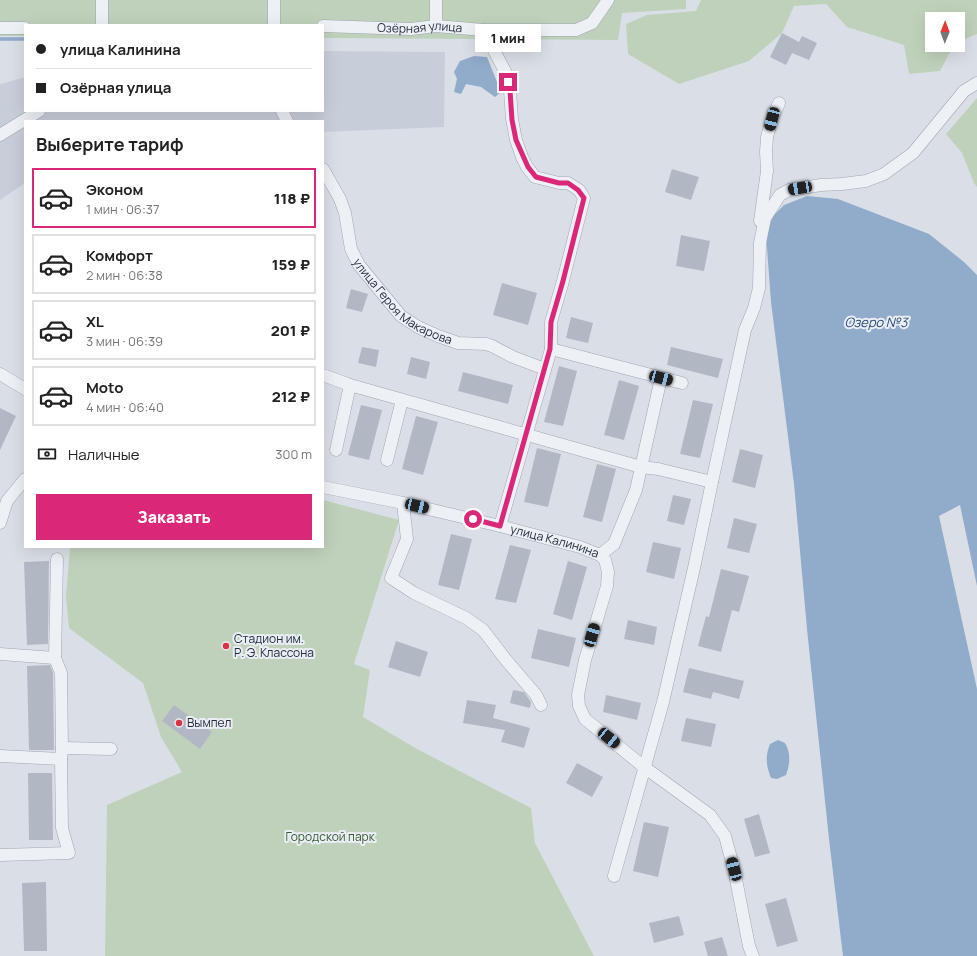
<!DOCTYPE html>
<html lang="ru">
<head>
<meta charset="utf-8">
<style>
	body { margin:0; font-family:Manrope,sans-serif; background:#f2f2f2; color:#222; height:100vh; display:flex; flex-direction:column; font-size:15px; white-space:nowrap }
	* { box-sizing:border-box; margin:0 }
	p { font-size:13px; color:#767676 }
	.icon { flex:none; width:22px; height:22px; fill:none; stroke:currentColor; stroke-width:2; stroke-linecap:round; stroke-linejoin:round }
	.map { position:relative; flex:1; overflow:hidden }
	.panel { position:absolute; left:24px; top:120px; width:300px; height:428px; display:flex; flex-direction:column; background:#fff; border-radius:0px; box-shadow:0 4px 16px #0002 }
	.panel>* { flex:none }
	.guide { position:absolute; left:24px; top:24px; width:300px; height:88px; border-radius:0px; box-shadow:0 4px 16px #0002; display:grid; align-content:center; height:88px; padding:0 12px; background:#fff }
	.needle { width:26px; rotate:1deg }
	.buttons { position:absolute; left:925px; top:12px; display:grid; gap:8px }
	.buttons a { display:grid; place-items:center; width:40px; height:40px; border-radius:0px; background:#fff; box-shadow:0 4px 16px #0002; font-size:20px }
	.end { position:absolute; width:18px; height:18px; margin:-9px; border:5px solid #db2777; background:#fff; box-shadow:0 0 0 2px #fff }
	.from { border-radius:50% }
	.bubble { position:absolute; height:28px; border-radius:0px; background:#fff; box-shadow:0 4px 16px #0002; font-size:13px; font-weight:800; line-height:28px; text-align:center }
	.car { position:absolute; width:12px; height:24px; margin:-12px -6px; border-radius:5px; box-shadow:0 0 3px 1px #0007; background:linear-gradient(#222 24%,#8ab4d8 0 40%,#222 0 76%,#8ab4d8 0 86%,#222 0) }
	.guide b { display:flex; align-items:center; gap:14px; height:38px; font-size:15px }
	.guide b+b { border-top:1px solid #e0e0e0 }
	.guide i { width:10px; height:10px; background:#222 }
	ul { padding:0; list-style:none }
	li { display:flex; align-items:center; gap:12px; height:60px; margin:0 8px 6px; padding:0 4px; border:2px solid #e0e0e0; border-radius:0px }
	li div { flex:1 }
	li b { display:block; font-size:15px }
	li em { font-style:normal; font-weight:800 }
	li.on { border-color:#db2777 }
	li>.icon { width:36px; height:36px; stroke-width:1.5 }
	h2 { padding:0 12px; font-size:18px; line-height:48px }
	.pay { display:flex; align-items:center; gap:10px; height:44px; padding:0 12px; font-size:15px }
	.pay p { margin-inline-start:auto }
	.action { display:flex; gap:8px; margin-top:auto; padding:8px 12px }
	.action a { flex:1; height:46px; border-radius:0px; background:#db2777; color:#fff; font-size:16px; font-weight:800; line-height:46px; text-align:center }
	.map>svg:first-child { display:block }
</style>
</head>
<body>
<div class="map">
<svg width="977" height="956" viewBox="0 0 977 956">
	<rect width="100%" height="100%" fill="#dadfe7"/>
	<path fill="#c8ced9" d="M323,51L445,52L444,127L323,132V121H25V183L0,200V84H1L25,77V111H323Z"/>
	<g fill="#c0d1bb">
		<path d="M0,0H686V9L622,13L618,40L323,38V25H25V36H0Z"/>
		<path d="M701,0H977V34L958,42V19H932V45H954L940,71L909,74L904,45L847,27L826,4L794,6L782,33L749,61L679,84L628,54L626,24L647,15L696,11Z"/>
		<path d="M977,98V187L974,183L962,153L946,134Z"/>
		<path d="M323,500L399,520L354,664L370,670L363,717L417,749L531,808L535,843L594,956H105L107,805L182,772L161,737L143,683L69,628L66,596L70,547H323Z"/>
	</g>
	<g fill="#91abcb">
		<path d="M474,56L487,57L501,92L495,97L481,87L466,84L461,94L454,92L457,79L454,72L460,61Z"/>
		<path d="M807,196L838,199L929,234L964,262L977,275V586L960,505L939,516L977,689V956H843L829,839L807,629L794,484L771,302L766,234L773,216L784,205Z"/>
		<path d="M778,740L785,743C791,753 790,764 786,775L777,779L771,778C766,766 765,756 770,744Z"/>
	</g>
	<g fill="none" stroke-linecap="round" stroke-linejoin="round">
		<path stroke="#91abcb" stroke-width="3.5" d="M0,39H25"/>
	</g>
	<g fill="#b1b8c4">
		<path d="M782,33L799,42L802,36L817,43L809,60L792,53L786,65L770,57Z"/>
		<path d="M672,169L699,177L691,200L665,192Z"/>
		<path d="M681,235L710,241L704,271L676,266Z"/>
		<path d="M502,283L537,293L528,325L493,315Z"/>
		<path d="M351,289L368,294L362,312L346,308Z"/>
		<path d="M571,317L593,323L588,343L566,338Z"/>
		<path d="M362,347L379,350L376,367L358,363Z"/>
		<path d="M671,347L723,359L718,378L667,365Z"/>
		<path d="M411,357L430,362L426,379L407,374Z"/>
		<path d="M559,366L577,371L563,426L544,422Z"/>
		<path d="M463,372L513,385L508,404L458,391Z"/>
		<path d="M619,380L639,386L624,440L604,435Z"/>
		<path d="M693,400L713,404L700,458L680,454Z"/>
		<path d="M361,405L382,410L369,460L348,455Z"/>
		<path d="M0,408L16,416L0,450Z"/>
		<path d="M416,416L438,422L423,475L402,469Z"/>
		<path d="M537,448L561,454L548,507L524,502Z"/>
		<path d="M740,449L763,455L755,488L732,482Z"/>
		<path d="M597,464L616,469L602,522L583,517Z"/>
		<path d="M673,495L691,499L684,525L667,521Z"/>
		<path d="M734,518L757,524L749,553L727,548Z"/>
		<path d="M451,534L472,539L459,590L438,585Z"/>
		<path d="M653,542L681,548L674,579L646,572Z"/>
		<path d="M510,545L531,550L516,603L495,599Z"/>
		<path d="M49,561L48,644L27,645L24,562Z"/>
		<path d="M568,561L587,567L572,620L553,614Z"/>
		<path d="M721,569L749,576L739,612L732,610L721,652L698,646L706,616L709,617Z"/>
		<path d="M628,620L657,627L654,645L624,639Z"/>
		<path d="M538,629L576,638L569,667L531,658Z"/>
		<path d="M396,641L428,652L420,677L388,667Z"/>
		<path d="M50,665L53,673L54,750H29L27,666Z"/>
		<path d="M689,668L744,681L739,699L713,692L711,699L683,692Z"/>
		<path d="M513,690L524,692L531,702L530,708L510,703Z"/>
		<path d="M606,695L641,703L637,720L603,712Z"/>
		<path d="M467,700L496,705L493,718L530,728L524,748L501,742L505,730L463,723Z"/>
		<path d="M174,705L212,732L200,749L162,721Z"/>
		<path d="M686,718L716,724L711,747L681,741Z"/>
		<path d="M577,763L603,777L592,797L566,783Z"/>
		<path d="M28,773H52L53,840H29Z"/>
		<path d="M759,814L770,853L755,857L744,819Z"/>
		<path d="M644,822L669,827L658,877L633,871Z"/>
		<path d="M46,882L47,951H24L22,883Z"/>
		<path d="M786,898L798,941L777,947L765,904Z"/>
		<path d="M679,916L684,935L654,943L649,923Z"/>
		<path d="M722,937L728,956H708L704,942Z"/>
	</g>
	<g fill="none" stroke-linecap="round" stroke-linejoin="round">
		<defs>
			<g id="minor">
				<path d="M102,0V25"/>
				<path d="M436,0V26"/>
				<path d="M274,25V0"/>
				<path id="s1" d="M323,26L411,29L436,26L483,30L506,73L510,91L512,119L516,140L522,157L527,167L535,177L559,183H568L579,190L584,198L563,281L551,322V349L500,526"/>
				<path d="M0,28H25"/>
				<path d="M483,30H576L592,23L608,0"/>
				<path d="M282,111L287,121"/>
				<path d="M0,135L39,111"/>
				<path id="s2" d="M323,169L340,199L345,213L351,249L359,265L401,316L418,327L438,336L458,343L486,344L492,346L513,357L545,369"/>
				<path d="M760,221L767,171L766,152L767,137L772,119L779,103"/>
				<path d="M551,349L682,383"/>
				<path d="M0,374L25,389"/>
				<path d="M323,375L350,385L641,467L658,469L712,482"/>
				<path d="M336,450L350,385"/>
				<path d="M387,460L402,400"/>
				<path id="s3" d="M323,487L403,503L500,526L580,547L600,555L605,560L608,572L607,586L585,660L578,695L579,706L585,719L644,767L710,815L725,836L734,869L749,946L753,956"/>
				<path d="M403,503L407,539L391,578L414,593L466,618L483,630L506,660L536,695L541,705"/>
				<path d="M0,523L7,501L25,479"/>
				<path d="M600,555L614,544L636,490L661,378"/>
				<path d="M0,654L55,658L57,559"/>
				<path d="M55,658L61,673L62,748"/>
				<path d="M0,756L61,759L62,748L111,749"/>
				<path d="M0,855L69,853L62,828L61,759"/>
				<path d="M614,876L663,702L694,568L712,482L745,330L754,308L759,288L760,243L765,218L780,195L789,190L821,185L842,184L866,181L884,174L913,153L964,91L977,83"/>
			</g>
		</defs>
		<use href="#minor" stroke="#9fa6b1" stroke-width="13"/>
		<use href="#minor" stroke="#edf0f5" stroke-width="12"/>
	</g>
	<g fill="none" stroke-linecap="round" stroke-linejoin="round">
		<path stroke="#db2777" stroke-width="5" d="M473,519L500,526L550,349L551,322L563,281L584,198L578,190L568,183H559L536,177L528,167L516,140L512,120L510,91L508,82"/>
	</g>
	<g fill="#da3144" stroke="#eaeef5" stroke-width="1.5">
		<circle cx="226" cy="646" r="4"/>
		<circle cx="179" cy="723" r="4"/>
	</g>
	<g text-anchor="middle" stroke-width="4" stroke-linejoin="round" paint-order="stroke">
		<g font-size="12" fill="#232c3e" stroke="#eaeef5">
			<text dy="4" stroke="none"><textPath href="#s1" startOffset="97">Озёрная улица</textPath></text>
			<text dy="4" stroke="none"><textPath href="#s2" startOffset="162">улица Героя Макарова</textPath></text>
			<text dy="4" stroke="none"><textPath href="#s3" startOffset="238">улица Калинина</textPath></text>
		</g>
		<g font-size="12" fill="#232c3e" stroke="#eaeef5" text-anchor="start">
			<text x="234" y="643">Стадион им.<tspan x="234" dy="14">Р. Э. Классона</tspan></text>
			<text x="187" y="727">Вымпел</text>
		</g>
		<g font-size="12" fill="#365b30" stroke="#eaeef5">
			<text x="330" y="841">Городской парк</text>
		</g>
		<g font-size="13" font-style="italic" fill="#2a4975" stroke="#eaeef5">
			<text x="876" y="327">Озеро №3</text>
		</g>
	</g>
</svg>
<div class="buttons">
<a><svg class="needle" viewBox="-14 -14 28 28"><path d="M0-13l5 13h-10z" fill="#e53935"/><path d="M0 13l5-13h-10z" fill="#767676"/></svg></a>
</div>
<i class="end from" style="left:473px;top:519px"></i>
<i class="end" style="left:508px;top:82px"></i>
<div class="bubble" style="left:475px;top:24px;width:66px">1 мин</div>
<i class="car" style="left:772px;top:119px;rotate:195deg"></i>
<i class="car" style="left:800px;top:188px;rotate:261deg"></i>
<i class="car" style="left:661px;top:378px;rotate:105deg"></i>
<i class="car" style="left:417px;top:506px;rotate:103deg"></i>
<i class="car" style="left:592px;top:635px;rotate:16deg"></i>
<i class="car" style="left:609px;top:738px;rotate:129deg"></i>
<i class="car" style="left:734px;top:869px;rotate:345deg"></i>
<div class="guide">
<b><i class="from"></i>улица Калинина</b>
<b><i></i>Озёрная улица</b>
</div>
<section class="panel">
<h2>Выберите тариф</h2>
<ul>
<li class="on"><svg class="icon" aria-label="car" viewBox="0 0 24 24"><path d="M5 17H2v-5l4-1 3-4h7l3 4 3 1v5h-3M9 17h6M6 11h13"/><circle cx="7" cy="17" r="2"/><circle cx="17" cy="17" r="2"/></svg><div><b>Эконом</b><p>1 мин · 06:37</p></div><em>118 ₽</em></li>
<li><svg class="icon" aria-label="car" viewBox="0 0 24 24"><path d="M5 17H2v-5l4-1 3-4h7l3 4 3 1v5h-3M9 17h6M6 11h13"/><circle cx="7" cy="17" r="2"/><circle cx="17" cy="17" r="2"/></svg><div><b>Комфорт</b><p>2 мин · 06:38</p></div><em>159 ₽</em></li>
<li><svg class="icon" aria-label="car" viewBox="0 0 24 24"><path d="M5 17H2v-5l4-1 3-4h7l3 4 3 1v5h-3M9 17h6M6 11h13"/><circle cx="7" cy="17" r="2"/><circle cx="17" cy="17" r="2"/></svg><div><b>XL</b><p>3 мин · 06:39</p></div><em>201 ₽</em></li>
<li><svg class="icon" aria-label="car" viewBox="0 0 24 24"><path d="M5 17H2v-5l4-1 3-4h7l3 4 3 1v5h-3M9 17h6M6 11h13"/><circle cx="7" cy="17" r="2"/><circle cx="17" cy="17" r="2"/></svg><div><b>Moto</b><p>4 мин · 06:40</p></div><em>212 ₽</em></li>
</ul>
<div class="pay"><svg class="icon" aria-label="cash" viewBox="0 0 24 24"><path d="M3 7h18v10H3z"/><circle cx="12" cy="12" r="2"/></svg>Наличные<p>300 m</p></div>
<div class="action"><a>Заказать</a></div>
</section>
</div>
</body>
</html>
